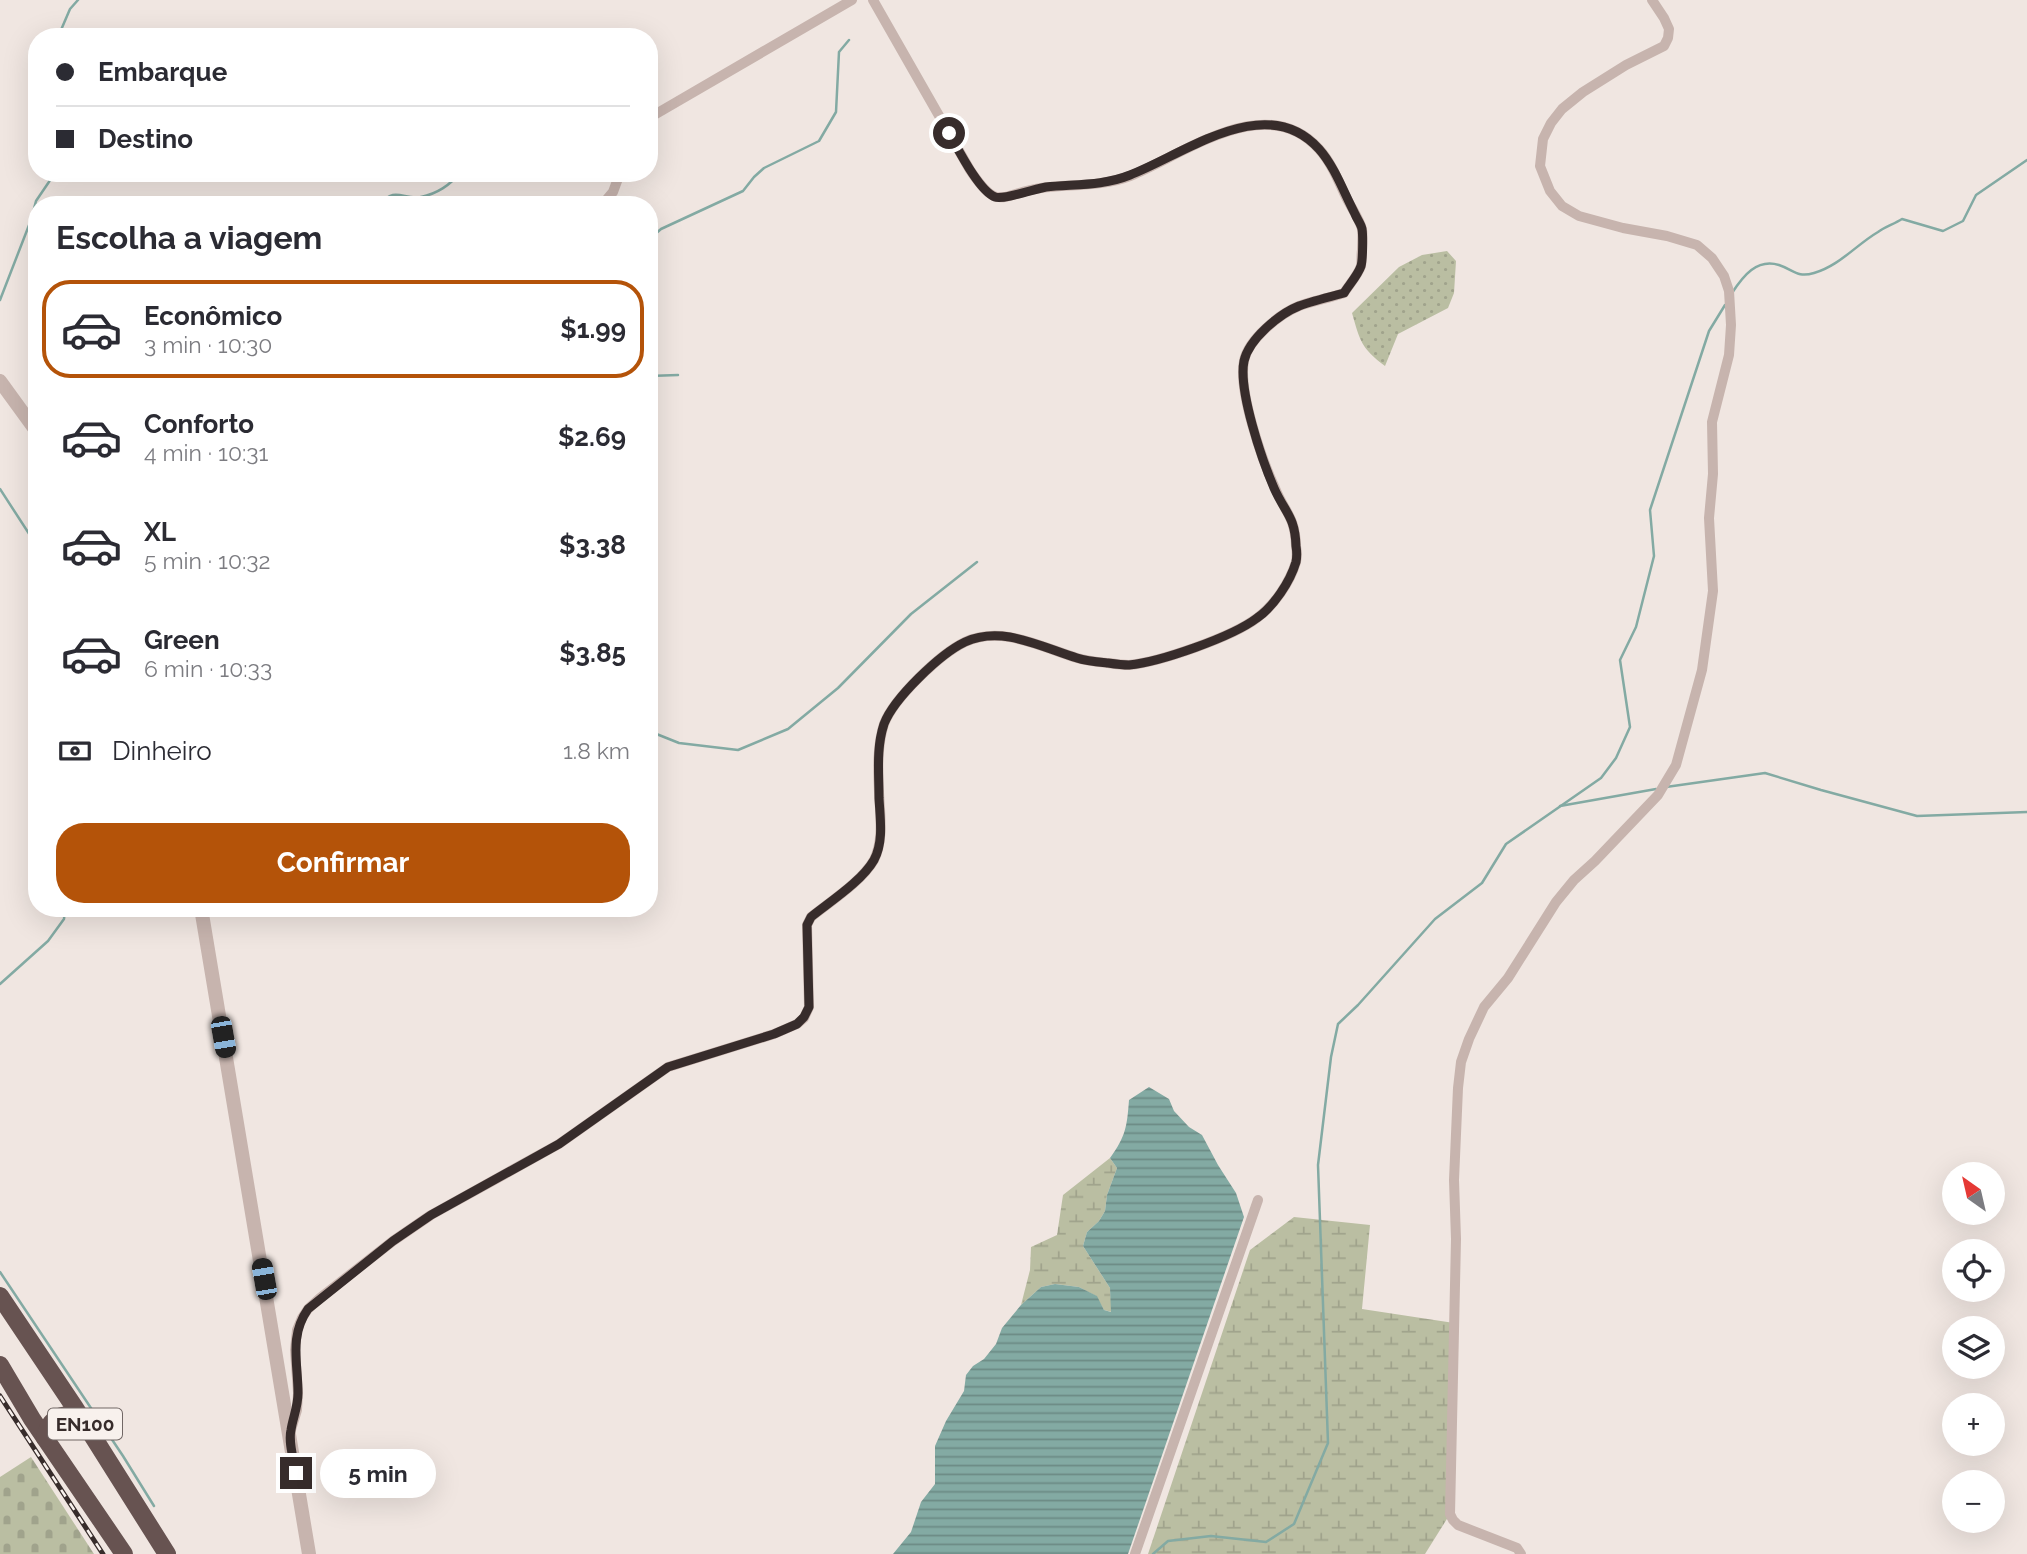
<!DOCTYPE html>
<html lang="pt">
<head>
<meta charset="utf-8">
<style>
	body { margin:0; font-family:Raleway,sans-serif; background:#f7f7f7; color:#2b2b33; height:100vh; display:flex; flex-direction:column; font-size:26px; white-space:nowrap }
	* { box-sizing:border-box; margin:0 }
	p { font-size:23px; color:#7c7c81 }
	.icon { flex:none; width:38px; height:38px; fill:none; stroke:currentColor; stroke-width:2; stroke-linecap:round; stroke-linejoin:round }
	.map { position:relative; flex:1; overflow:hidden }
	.drawer { position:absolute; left:28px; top:196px; width:630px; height:721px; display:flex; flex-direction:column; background:#fff; border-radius:28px; box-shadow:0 7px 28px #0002 }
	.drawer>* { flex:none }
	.guide { position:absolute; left:28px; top:28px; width:630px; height:154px; border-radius:28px; box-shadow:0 7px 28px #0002; display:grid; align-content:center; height:154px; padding:0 28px; background:#fff }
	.needle { width:46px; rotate:326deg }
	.controls { position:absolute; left:1942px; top:1162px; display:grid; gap:14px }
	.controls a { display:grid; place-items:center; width:63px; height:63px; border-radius:50%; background:#fff; box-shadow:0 7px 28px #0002; font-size:35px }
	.end { position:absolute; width:32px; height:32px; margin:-16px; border:9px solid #372c2b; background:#fff; box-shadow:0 0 0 4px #fff }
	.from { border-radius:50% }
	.bubble { position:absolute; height:49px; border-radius:24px; background:#fff; box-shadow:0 7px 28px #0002; font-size:23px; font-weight:700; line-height:49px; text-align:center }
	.car { position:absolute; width:21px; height:42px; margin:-21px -10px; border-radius:9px; box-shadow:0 0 5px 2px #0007; background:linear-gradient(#222 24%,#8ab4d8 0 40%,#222 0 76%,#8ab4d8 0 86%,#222 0) }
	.guide b { display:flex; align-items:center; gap:24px; height:66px; font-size:26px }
	.guide b+b { border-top:2px solid #e1e1e2 }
	.guide i { width:18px; height:18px; background:#2b2b33 }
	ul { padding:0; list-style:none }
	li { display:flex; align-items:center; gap:21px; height:98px; margin:0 14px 10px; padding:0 14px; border:4px solid transparent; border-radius:28px }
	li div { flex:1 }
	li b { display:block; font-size:26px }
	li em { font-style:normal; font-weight:700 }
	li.active { border-color:#b45309 }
	li>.icon { width:63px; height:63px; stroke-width:1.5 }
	h2 { padding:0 28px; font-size:32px; line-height:84px }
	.pay { display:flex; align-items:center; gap:18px; height:77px; padding:0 28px; font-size:26px }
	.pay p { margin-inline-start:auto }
	.action { display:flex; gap:14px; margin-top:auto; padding:14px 28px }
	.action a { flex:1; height:80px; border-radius:28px; background:#b45309; color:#fff; font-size:28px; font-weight:700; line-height:80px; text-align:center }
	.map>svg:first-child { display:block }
</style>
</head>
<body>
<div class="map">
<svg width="2027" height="1554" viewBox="0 0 2027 1554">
	<defs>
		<pattern id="grass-dots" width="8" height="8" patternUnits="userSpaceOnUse" patternTransform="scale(1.75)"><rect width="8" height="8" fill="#babea2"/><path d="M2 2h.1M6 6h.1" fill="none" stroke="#a0a38c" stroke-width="1.8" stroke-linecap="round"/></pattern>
		<pattern id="wetland-marsh" width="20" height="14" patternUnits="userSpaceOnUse" patternTransform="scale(1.75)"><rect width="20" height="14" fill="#babea2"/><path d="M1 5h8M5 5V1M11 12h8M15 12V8" fill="none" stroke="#a0a38c"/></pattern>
		<pattern id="cemetery-stones" width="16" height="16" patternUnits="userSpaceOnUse" patternTransform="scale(1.75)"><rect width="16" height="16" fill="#babea2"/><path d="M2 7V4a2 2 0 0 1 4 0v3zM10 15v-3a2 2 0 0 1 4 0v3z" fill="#a0a38c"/></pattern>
		<pattern id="water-rules" width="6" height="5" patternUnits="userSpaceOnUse" patternTransform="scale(1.75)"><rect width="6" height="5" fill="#83aaa3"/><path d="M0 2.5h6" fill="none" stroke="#6c8b85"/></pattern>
	</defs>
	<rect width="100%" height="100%" fill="#f0e6e1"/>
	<path fill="url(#grass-dots)" d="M1447,251L1456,261L1454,293L1448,308L1398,334L1385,366C1361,348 1360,341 1352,313L1399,267L1422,255Z"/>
	<g fill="url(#wetland-marsh)">
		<path d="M1110,1158L1117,1168L1107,1195L1105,1211L1099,1221L1087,1232L1083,1246L1110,1288L1112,1312L1104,1310L1096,1296L1079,1287L1055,1284L1041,1287L1021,1305L1030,1270L1031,1247L1057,1235L1063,1195Z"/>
		<path d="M1294,1217L1370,1225L1362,1309L1454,1323L1450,1514L1425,1554H1148L1250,1250Z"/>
	</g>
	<path fill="url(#cemetery-stones)" d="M31,1457L94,1554H0V1477Z"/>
	<path fill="url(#water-rules)" d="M1149,1087L1169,1099L1174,1111L1189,1127L1202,1135L1218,1165L1236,1193L1244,1217L1128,1554H893L911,1532L921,1502L935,1484V1446L946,1421L964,1391L966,1375L973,1366L984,1359L996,1344L1002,1328L1021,1305L1041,1287L1055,1284L1079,1287L1097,1296L1104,1310L1111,1312L1110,1288L1083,1246L1087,1232L1099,1221L1105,1211L1107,1195L1117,1168L1110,1158C1126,1136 1127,1126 1129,1100Z"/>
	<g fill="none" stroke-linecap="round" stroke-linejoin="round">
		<g stroke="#83aaa3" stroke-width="2.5">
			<path d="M58,37L70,9L78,0"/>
			<path d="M649,59L655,53"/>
			<path d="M380,205C395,185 404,201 421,197C436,194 451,185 459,173"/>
			<path d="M649,244L653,236L661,229L743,191L754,177L764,168L819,141L836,112L839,52L849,40"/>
			<path d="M1732,293C1743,276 1757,258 1779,265C1794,270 1797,278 1814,273C1839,266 1856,245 1878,232C1885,227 1894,224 1902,219L1943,231L1963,221L1976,195L2027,160"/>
			<path d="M0,300L31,220L36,201L55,173"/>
			<path d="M649,376L678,375"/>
			<path d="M0,489L37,546"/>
			<path d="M649,731L679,743L738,750L788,729L838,688L911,614L977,562"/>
			<path d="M1666,787L1765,773L1821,790L1917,816L2027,812"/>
			<path d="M1560,806L1656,789"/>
			<path d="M0,984L48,941L64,919L65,908"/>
			<path d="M0,1272L123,1456L154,1506"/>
			<path d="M1153,1554L1168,1541L1211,1536L1266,1542L1294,1524L1328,1443L1318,1165L1331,1057L1338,1024L1358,1005L1435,919L1482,883L1506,844L1601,778L1616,758L1630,727L1620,660L1636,627L1654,556L1650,510L1709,331L1725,305"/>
		</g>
		<g stroke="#c7b4ae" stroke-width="10">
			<path d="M649,118L852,0"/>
			<path d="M602,205L613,192L620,173"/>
			<path d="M290,1433L297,1410L298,1393L295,1350L297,1330L302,1318L308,1309L320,1298L393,1241L431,1215L559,1144L668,1067L774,1034L797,1024L804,1018L809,1007L807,925L811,917C831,901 862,881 874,860C884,840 880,814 879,792C878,770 877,746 884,724C894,698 940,654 965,642C1002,625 1041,647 1077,658C1087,661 1098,662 1108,663C1115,664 1122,665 1129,665C1160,662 1232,637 1257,618C1274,606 1290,582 1296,562C1297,557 1297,552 1296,546C1295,516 1285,513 1275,488C1262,460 1238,391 1244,361C1248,340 1279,314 1299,306C1313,301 1329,298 1344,293C1349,285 1358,275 1361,266C1362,261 1361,255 1362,250C1362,243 1363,235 1362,229C1359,218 1350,206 1345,195C1338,180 1331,162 1319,149C1266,90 1185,154 1130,176C1101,187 1070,184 1041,188C999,194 999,213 970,170L873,0"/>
			<path d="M1135,1554L1258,1200"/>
			<path d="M1521,1554L1517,1548L1458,1525L1453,1520L1450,1514L1456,1239L1454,1180L1458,1088L1461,1062L1469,1039L1484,1007L1508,978L1556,902L1574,880L1595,861L1658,795L1676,765L1702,670L1713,591L1709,518L1713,474L1712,422L1729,355L1731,325L1729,291L1724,276L1712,258L1697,245L1667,236L1623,228L1579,216L1562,206L1550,191L1540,166L1543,139L1551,123L1562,109L1583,92L1626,65L1664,46L1668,38L1669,29L1664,18L1652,0"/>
		</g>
		<g stroke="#c7b4ae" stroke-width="14">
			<path d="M0,381L37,432"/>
			<path d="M201,908L309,1554"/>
		</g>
		<g stroke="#675351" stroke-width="18">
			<path d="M0,1296L75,1408L167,1554"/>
			<path d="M0,1365L32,1419L124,1554"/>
			<path d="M45,1438C49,1418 62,1411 81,1418"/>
		</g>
		<defs>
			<path id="rail" d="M0,1396L103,1554"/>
		</defs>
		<use href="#rail" stroke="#372c2b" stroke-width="5"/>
		<use href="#rail" stroke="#f8f1ed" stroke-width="2.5" stroke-dasharray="8" stroke-linecap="butt"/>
	</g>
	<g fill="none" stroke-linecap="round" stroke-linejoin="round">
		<path stroke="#372c2b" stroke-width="9" d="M296,1473C294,1460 288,1443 291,1430C293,1417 298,1407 298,1393C298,1363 289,1336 308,1309L393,1241L431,1215L559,1144L668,1067L774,1034L797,1024L804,1017L809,1007L807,925L811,917C831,901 862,881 874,860C884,842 880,818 879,798C879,773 876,748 884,724C894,698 940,654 965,642C1002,625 1041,647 1077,658C1086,661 1098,662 1108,663C1115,664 1122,665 1129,665C1160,662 1232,637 1257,618C1274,606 1290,582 1296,562C1297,557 1297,552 1296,546C1295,516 1285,513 1274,488C1262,460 1238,390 1244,361C1249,339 1279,314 1299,306C1313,301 1329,297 1344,293C1349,285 1358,275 1361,266C1363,259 1363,235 1362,229C1361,224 1357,219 1355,214C1344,193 1335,167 1319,149C1266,90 1185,154 1130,175C1103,186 1074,184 1046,187C1035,189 1003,200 995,197C979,191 958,149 949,133"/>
	</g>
	<g text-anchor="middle" stroke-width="7" stroke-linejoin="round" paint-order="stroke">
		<rect fill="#f8f1ed" stroke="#716765" stroke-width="2" x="48" y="1408.5" width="74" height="31" rx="5"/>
		<g font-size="19" font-weight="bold" fill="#372c2b">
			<text x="85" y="1431">EN100</text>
		</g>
	</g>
</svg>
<div class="controls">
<a><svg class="needle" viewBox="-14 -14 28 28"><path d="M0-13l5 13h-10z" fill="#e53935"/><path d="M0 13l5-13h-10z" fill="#7c7c81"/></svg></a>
<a><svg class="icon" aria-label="locate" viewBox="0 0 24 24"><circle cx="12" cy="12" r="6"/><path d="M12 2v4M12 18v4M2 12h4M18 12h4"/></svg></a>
<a><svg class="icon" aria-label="layers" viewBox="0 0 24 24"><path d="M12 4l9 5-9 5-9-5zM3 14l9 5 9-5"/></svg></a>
<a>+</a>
<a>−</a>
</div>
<i class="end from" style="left:949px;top:133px"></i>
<i class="end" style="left:296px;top:1473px"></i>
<div class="bubble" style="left:320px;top:1449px;width:116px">5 min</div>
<i class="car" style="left:223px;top:1037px;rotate:170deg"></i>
<i class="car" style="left:264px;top:1279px;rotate:350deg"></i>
<div class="guide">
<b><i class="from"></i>Embarque</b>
<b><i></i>Destino</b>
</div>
<section class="drawer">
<h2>Escolha a viagem</h2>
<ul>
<li class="active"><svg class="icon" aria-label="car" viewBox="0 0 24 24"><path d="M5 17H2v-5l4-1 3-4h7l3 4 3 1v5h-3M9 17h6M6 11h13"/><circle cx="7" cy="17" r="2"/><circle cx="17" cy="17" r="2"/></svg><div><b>Econômico</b><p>3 min · 10:30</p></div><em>$1.99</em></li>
<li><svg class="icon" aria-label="car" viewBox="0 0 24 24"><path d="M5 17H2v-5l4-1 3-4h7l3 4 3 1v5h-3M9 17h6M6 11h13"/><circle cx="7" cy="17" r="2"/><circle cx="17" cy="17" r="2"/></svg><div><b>Conforto</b><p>4 min · 10:31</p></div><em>$2.69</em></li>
<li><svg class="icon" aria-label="car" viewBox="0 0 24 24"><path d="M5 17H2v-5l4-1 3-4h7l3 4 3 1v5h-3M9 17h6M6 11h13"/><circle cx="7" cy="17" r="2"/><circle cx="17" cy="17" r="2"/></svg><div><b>XL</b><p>5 min · 10:32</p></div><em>$3.38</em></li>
<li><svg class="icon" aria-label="car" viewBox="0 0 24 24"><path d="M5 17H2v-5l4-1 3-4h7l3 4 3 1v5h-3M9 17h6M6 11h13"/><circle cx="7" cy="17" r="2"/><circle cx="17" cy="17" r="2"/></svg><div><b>Green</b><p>6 min · 10:33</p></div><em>$3.85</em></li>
</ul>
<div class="pay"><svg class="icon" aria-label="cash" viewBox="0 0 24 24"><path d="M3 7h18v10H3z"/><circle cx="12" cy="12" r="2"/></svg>Dinheiro<p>1.8 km</p></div>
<div class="action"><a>Confirmar</a></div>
</section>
</div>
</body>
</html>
